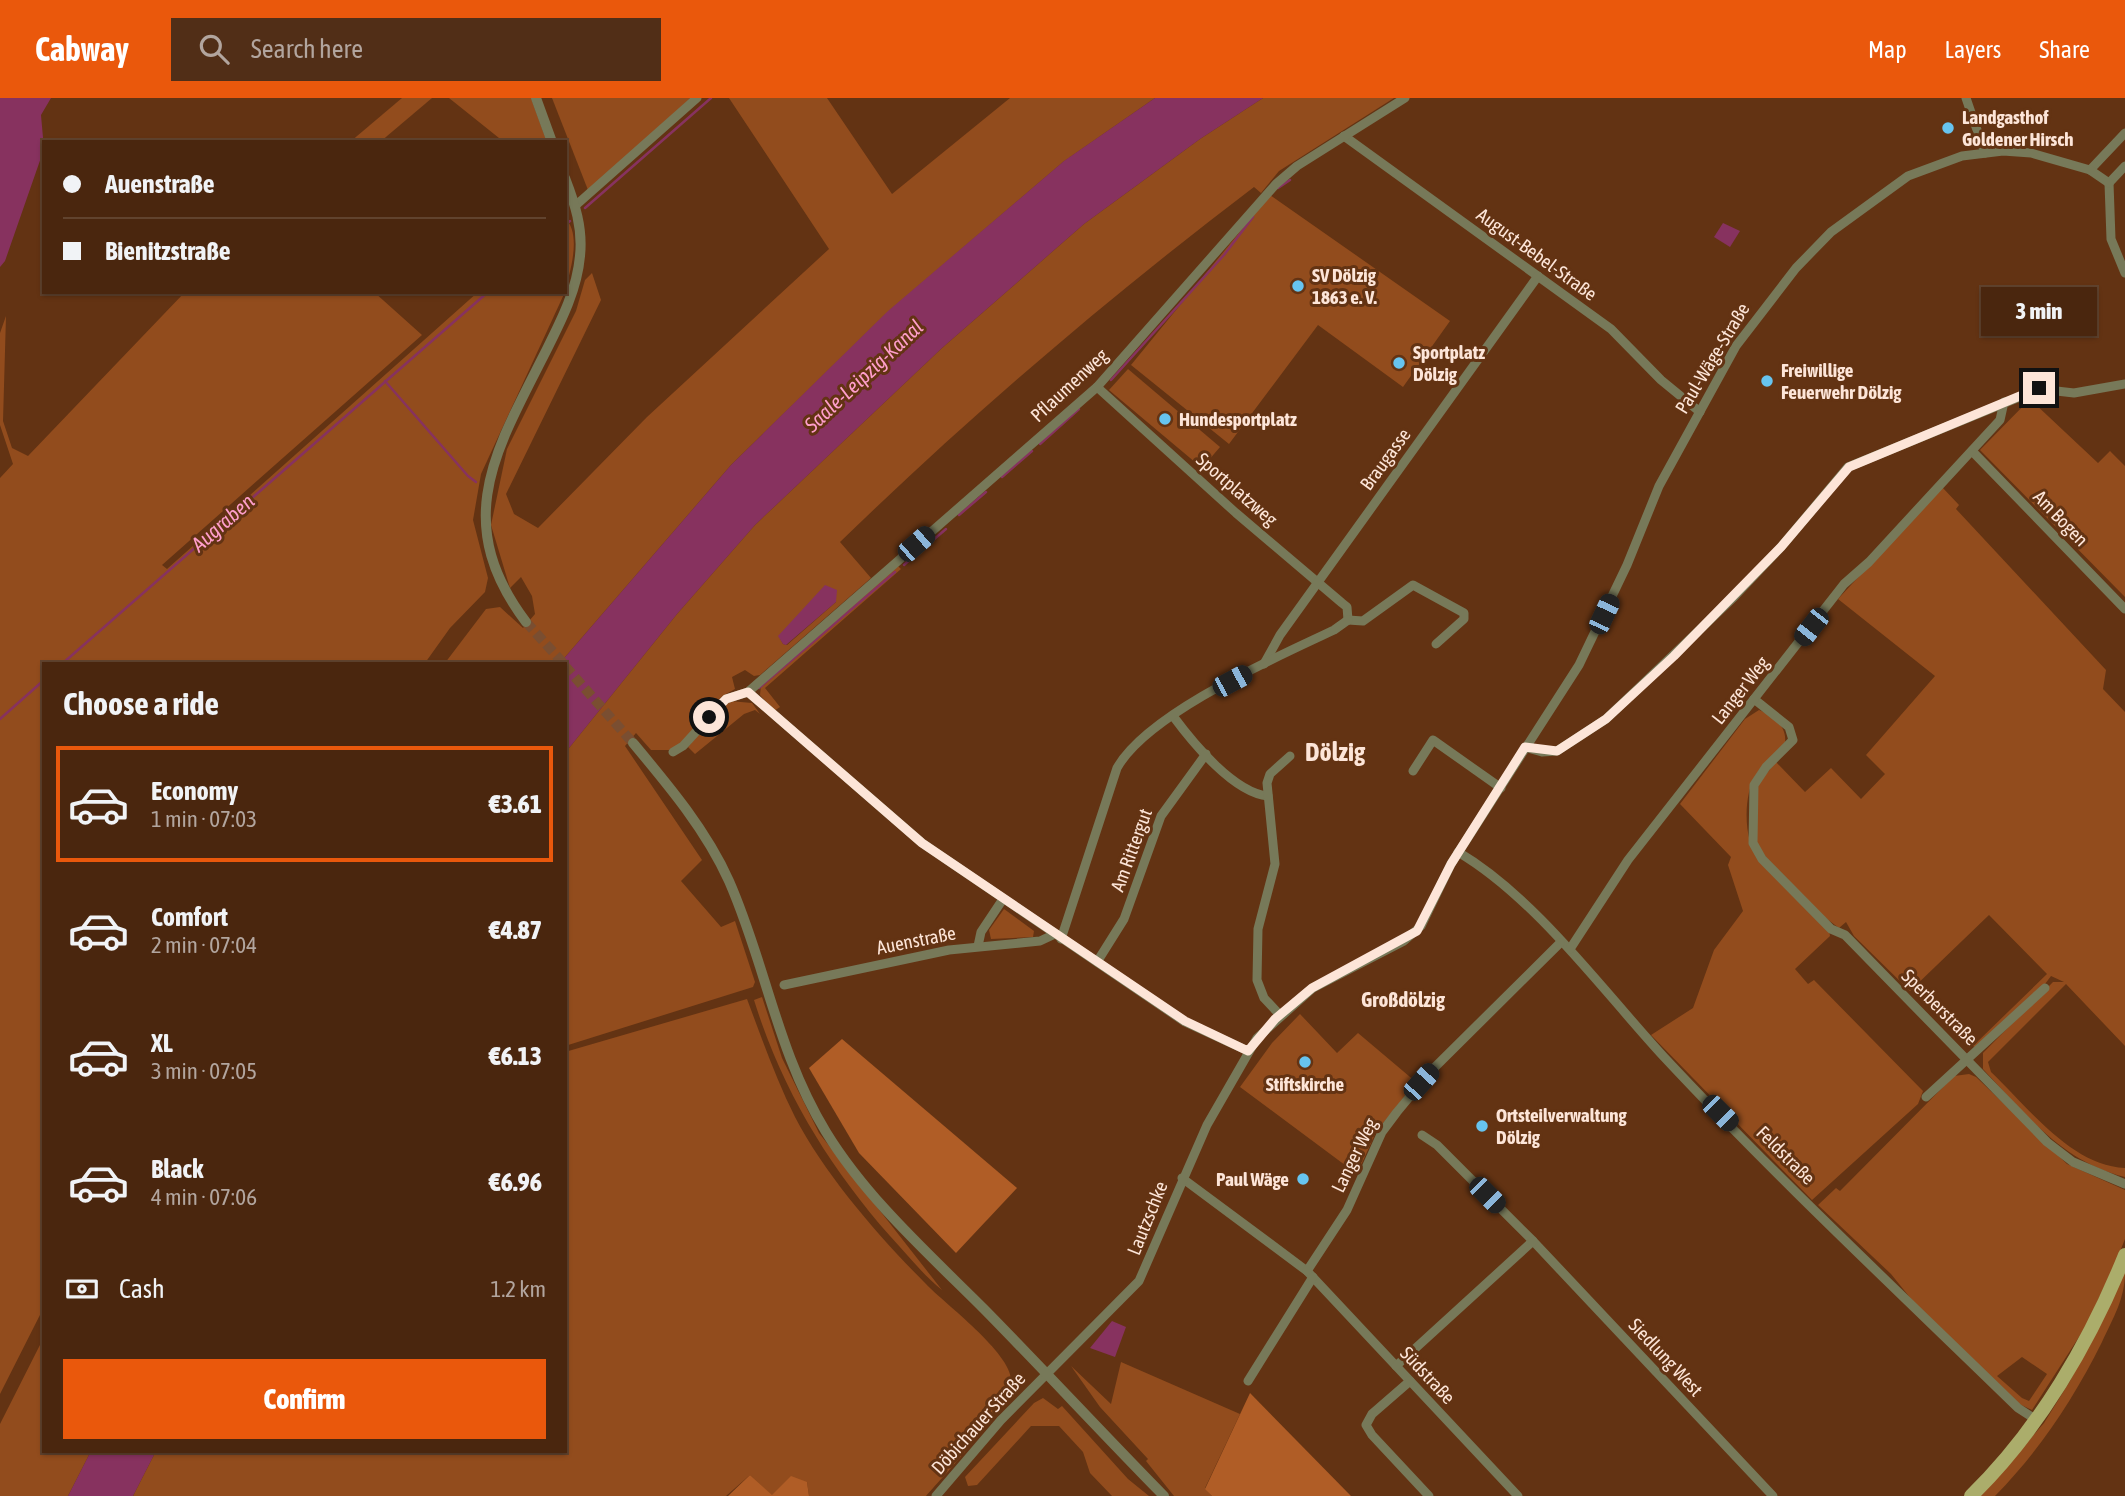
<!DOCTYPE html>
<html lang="en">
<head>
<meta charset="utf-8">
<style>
	body { margin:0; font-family:"Asap Condensed",sans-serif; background:#512e17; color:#f1f3f6; height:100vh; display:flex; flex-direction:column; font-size:26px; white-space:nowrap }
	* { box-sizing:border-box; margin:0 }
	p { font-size:23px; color:#b2a59e }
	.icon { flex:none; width:38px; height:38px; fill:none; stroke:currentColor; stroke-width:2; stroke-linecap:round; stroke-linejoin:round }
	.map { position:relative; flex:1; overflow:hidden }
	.panel { position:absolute; left:42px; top:564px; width:525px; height:791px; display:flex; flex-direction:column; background:#4a260e; border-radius:0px; box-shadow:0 2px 5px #0004,0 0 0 2px #61432e }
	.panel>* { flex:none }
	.banner { position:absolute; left:42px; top:42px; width:525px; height:154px; border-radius:0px; box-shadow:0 2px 5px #0004,0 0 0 2px #61432e; display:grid; align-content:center; height:154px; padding:0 21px; background:#4a260e }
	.end { position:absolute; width:32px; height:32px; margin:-16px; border:9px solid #fde5d8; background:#111; box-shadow:0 0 0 4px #111 }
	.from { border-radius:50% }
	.bubble { position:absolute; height:49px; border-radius:0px; background:#4a260e; box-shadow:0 2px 5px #0004,0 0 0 2px #61432e; font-size:23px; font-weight:800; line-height:49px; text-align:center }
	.car { position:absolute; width:21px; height:42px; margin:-21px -10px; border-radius:9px; box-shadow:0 0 5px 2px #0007; background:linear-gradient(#222 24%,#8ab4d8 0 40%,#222 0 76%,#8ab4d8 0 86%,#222 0) }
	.banner b { display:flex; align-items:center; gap:24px; height:66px; font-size:26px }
	.banner b+b { border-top:2px solid #61432e }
	.banner i { width:18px; height:18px; background:#f1f3f6 }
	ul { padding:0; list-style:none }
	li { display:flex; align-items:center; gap:21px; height:116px; margin:0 14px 10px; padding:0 7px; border:4px solid transparent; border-radius:0px }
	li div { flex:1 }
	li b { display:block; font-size:26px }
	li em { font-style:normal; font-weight:800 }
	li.on { border-color:#ea580c }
	li>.icon { width:63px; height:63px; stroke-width:1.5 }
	h2 { padding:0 21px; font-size:32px; line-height:84px }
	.pay { display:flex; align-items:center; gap:18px; height:77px; padding:0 21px; font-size:26px }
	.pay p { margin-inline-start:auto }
	.primary-button { display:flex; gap:14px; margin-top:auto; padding:14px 21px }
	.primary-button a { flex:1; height:80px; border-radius:0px; background:#ea580c; color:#fff; font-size:28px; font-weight:800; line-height:80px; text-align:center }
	header { display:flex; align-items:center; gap:42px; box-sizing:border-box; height:98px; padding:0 35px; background:#ea580c; color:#fff }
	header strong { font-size:33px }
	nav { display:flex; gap:38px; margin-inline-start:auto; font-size:24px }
	.search { width:490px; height:63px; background:#512e17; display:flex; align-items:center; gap:18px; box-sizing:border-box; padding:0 24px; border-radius:0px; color:#b2a59e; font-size:26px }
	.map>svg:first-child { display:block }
</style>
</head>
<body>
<header>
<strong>Cabway</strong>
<div class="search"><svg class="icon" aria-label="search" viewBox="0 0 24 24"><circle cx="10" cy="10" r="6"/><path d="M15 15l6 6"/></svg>Search here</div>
<nav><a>Map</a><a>Layers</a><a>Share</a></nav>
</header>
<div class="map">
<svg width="2125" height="1398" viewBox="0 0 2125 1398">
	<rect width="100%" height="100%" fill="#633313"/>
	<g fill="#924c1d" fill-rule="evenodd">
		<path d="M402,0H432L380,44H350Z"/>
		<path d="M449,0H531L547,44H504Z"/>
		<path d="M552,0H691L588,92Z"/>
		<path d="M729,0H827L892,96L1010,0H1155L1063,64L889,213L731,367L560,565H445L486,511L500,509L523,530L535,516L532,498L521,479L510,490L491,427L507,351L576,213L585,182L592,175L601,202L506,396L514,416L538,430L647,319L829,151Z"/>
		<path d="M1263,0H1394L1279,73L1261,95L1254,89C1109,199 971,317 840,444L871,480L760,577L754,578L745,572L732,579L735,591L726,596L679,647L669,652H651L636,635L625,648L702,762L681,783L721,829L735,823L755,884L753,889L565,948V655L677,516L755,427L942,250L1084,126L1200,41ZM825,488L836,504L787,547L783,546L779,538Z"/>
		<path d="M1270,97L1450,223L1403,289L1318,227L1229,346L1131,267Z"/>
		<path d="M565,120C582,136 570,174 565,193Z"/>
		<path d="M185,194H374L422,237L162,467L167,471L478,194H565L481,376L473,422L488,480L485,494L450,530L425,565H44V1209L0,1296V380L13,366L0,327V235L6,218L3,323L12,350L28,358Z"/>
		<path d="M1128,271L1220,349L1202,370L1109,292Z"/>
		<path d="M2030,301L2098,365L2110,353L2125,368V499L1980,352Z"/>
		<path d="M1942,389L1959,407L1956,411L2106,572L2103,591L2125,614V948L2066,886L1988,964L1991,974C2027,1008 2071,1068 2125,1070V1079C2063,1064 2025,1016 1983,971V955L2053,884H2064L2051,878L2042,890L1977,950L1973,948L2047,876L1989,817L1910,893L1854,838L1846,824L1839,830L1823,818L1760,753L1754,735L1757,687L1776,664L1805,694L1831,670L1861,701L1885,676L1866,657L1935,578L1838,501Z"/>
		<path d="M898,468L901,471L765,590L780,609L774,613L760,597L761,587Z"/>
		<path d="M730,603L752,605L760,616L755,612L744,616L695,656L688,649L722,607Z"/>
		<path d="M1759,612C1773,618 1787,628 1785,644C1776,655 1763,665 1756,677C1743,696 1743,744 1759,761L1829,832L1830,838L1795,871L1808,886L1814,882L1923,993L1918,1006L1812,1102L1651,937L1693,910L1714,852L1743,813L1728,767L1731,759L1680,706L1745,621Z"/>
		<path d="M1004,811L1034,833L1033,839L991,841L989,832Z"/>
		<path d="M762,899L782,960L819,1035L942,1192C922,1176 907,1156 890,1138C828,1067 782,992 754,902Z"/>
		<path d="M747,901C762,941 776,981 795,1019C825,1077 880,1140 926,1186C945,1206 1014,1257 1011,1284C1009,1308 944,1378 926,1398H809L807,1384L772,1398L750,1377L726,1398H133L156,1353H565V954Z"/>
		<path d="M1300,916L1337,955L1358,935L1416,984L1376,1034L1357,1076L1240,989L1272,945Z"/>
		<path d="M1969,976L1976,979L2067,1066L2125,1092V1141L2117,1161L2086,1228L2032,1312L2019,1306L1912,1202L1891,1176L1818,1107L1836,1090L1840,1093L1954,978ZM2022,1259L2047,1276L2029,1303L2022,1300L1997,1278Z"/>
		<path d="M2125,1174C2125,1201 2113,1220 2102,1244C2073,1302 2040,1352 1995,1398H1980L2044,1325L2070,1283Z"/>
		<path d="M44,1239V1353H91L68,1398H0V1326Z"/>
		<path d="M1121,1264L1240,1316L1205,1390L1212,1398H1174L1146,1363L1148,1361L1100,1309L1071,1268L1111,1306Z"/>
		<path d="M1043,1300L1058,1311L1062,1308L1128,1381L1149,1398H1112L1090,1375L1083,1354L1059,1328H1031L977,1387L968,1388L965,1379L1034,1305Z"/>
	</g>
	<g fill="#b05d26">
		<path d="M842,941L1017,1090L956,1155L859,1055L809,970Z"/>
		<path d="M1250,1295L1351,1398H1212L1205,1391Z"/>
		<path d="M750,1377L772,1397L791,1378L807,1384L809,1398H728Z"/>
	</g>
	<g fill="#87325f">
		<path d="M0,0H51L41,17L44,51L5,163L0,169Z"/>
		<path d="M1155,0H1263L1200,41L1084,126L942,250L755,427L677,516L565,655V565H560L731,367L888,213L1064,63Z"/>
		<path d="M1723,125L1740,133L1730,149L1714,139Z"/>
		<path d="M825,487L837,492L836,504L786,547L783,546L778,538Z"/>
		<path d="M1112,1223L1126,1229L1115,1259L1090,1250Z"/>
		<path d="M91,1353H156L133,1398H68Z"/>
	</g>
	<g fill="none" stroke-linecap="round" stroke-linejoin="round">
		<g stroke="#87325f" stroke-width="2.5">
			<path d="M1278,90L1290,82"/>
			<path d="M585,110L711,0"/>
			<path d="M565,127L570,123"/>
			<path d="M1111,282L1224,157L1253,119"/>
			<path d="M385,283L468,378L476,384"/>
			<path d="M1040,346L1079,311"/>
			<path d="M1002,379L1032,353"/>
			<path d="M959,417L986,394"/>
			<path d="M925,449L946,431"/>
			<path d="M904,467L917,455"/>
			<path d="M63,565L488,194"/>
			<path d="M759,590L895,474"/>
			<path d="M0,621L44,582"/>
		</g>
		<g stroke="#7a4e31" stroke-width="10" stroke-dasharray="10 5" stroke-linecap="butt">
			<path d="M526,524L563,565"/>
			<path d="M565,568L633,645"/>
		</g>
		<g stroke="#777959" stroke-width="9">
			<path d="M1966,0L1985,55"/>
			<path d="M1344,38L1611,231L1661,282L1700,314"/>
			<path d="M2090,72L2125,35"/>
			<path d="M2109,85L2111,141L2125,175"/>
			<path d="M2109,85L2125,68"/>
			<path d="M575,108L697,0"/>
			<path d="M1097,289L1236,415L1342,505L1347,509L1348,522"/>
			<path d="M1972,353L2125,511"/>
			<path d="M1348,522L1363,523L1413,487L1464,515V521L1436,546"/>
			<path d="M1264,566L1280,537L1538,178"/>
			<path d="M748,594L922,745L1185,924L1248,953"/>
			<path d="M1754,601L1789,629L1793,642L1766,669L1754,687L1753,745L1762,761L1831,831L1845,837L2047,1044L2073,1064L2125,1086"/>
			<path d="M1173,618C1193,645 1234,695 1268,698"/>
			<path d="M1525,649L1542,654L1557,653L1606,621L1734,499L1781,449L1848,369L2039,291L2074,295L2125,286"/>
			<path d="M673,654L683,648L726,601L748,594L1097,289L1276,86L1297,68L1405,0"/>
			<path d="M1413,673L1433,642L1501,690"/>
			<path d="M1458,754C1536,800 1603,893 1664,959C1777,1080 1899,1194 2018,1310L2035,1321"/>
			<path d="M1061,841L1117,670C1148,615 1275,560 1334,532L1348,522"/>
			<path d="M978,848L981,834L1003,801"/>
			<path d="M1570,851L1628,762L1844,486L1869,464L2000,322L2004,304"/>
			<path d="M1097,864L1124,821L1161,718L1206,656"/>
			<path d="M784,887L949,852L1040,843L1055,836"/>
			<path d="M1280,917L1264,900L1257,882L1258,831L1275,766L1267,685L1270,676L1290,658"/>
			<path d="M1926,999L2045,890"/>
			<path d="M1422,1037L1437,1047L1533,1143L1773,1398"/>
			<path d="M1182,1080L1307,1173L1518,1398"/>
			<path d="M1307,1173L1347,1112L1382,1034L1397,1014L1431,973L1560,845"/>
			<path d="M1396,1268L1533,1143"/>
			<path d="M1248,1283L1313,1179"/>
			<path d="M1410,1283L1372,1316L1366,1327L1372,1337L1429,1398"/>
			<path d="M936,1398L1001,1322L1139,1183L1207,1027L1257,940L1313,890L1404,843L1421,828L1451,766L1579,567L1627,467L1659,388L1736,248L1796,170L1831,134L1908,78L1962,58L2003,53L2031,55L2090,72L2109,85"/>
		</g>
		<g stroke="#777959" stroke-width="10">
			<path d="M536,0L552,44"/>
			<path d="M526,524C450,423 496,352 546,253C561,223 577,192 580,158C583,130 575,106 565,80"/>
			<path d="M633,645C669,688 706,732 729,783C766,867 777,954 826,1034C867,1101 929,1156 984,1211C1045,1273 1103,1336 1164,1398"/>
		</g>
		<path stroke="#abad6b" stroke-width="14" d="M1971,1398C2039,1332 2090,1244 2125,1157"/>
	</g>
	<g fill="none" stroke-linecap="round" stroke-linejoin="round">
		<path stroke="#fde5d8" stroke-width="9" d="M709,619L726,601L748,594L922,745L1185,923L1248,953L1275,921L1312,890L1417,833L1451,766L1525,649L1557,653L1606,621L1674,558L1781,449L1849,369L2039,290"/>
	</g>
	<g fill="#67c4ef" stroke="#633313" stroke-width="2.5">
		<circle cx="1948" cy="30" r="7"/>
		<circle cx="1298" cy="188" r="7"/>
		<circle cx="1399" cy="265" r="7"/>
		<circle cx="1767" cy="283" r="7"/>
		<circle cx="1165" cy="321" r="7"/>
		<circle cx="1305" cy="964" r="7"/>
		<circle cx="1482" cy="1028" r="7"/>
		<circle cx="1303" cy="1081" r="7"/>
	</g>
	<g text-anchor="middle" stroke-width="6" stroke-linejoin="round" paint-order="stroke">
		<g font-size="19" font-weight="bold" fill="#fde5d8" stroke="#633313" text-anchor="start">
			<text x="1962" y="26">Landgasthof<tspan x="1962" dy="22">Goldener Hirsch</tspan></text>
			<text x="1312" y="184">SV Dölzig<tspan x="1312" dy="22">1863 e. V.</tspan></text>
			<text x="1413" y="261">Sportplatz<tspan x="1413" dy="22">Dölzig</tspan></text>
			<text x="1781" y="279">Freiwillige<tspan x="1781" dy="22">Feuerwehr Dölzig</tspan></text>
			<text x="1179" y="328">Hundesportplatz</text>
			<text x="1305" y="993" text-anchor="middle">Stiftskirche</text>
			<text x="1496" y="1024">Ortsteilverwaltung<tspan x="1496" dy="22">Dölzig</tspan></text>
			<text x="1289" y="1088" text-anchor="end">Paul Wäge</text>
		</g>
		<g font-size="19" fill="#fde5d8" stroke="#633313">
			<text transform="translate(1537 156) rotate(36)" y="7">August-Bebel-Straße</text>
			<text transform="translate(1712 260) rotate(-59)" y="7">Paul-Wäge-Straße</text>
			<text transform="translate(1069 287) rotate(-43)" y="7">Pflaumenweg</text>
			<text transform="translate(1385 361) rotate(-54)" y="7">Braugasse</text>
			<text transform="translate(1237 391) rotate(41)" y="7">Sportplatzweg</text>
			<text transform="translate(2061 420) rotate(46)" y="7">Am Bogen</text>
			<text transform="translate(1740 592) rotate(-52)" y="7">Langer Weg</text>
			<text transform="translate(1131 752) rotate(-70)" y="7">Am Rittergut</text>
			<text transform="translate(916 842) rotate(-11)" y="7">Auenstraße</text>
			<text transform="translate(1940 909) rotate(45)" y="7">Sperberstraße</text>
			<text transform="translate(1354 1057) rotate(-64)" y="7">Langer Weg</text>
			<text transform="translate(1786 1057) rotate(45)" y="7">Feldstraße</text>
			<text transform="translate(1147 1120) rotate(-68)" y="7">Lautzschke</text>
			<text transform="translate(1666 1259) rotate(47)" y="7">Siedlung West</text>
			<text transform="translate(1428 1277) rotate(47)" y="7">Südstraße</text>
			<text transform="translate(978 1325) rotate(-48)" y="7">Döbichauer Straße</text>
		</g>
		<g font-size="21" font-style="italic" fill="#fe9ecb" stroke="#633313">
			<text transform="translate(864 278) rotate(-43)" y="7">Saale-Leipzig-Kanal</text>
			<text transform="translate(223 425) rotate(-41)" y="7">Augraben</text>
		</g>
		<g font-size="21" font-weight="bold" fill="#fde5d8" stroke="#633313">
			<text x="1403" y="909">Großdölzig</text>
		</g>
		<g font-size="26" font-weight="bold" fill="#fde5d8" stroke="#633313">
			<text x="1335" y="663">Dölzig</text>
		</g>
	</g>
</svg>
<i class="end from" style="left:709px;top:619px"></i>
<i class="end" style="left:2039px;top:290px"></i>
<div class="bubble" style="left:1981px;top:189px;width:116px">3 min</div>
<i class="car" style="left:916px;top:446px;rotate:49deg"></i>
<i class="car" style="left:1604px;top:516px;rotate:25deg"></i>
<i class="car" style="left:1811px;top:529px;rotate:218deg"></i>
<i class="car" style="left:1232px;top:583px;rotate:62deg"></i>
<i class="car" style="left:1421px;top:984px;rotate:42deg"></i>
<i class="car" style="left:1720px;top:1015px;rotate:135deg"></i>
<i class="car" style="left:1487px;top:1097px;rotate:135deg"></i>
<div class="banner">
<b><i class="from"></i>Auenstraße</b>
<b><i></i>Bienitzstraße</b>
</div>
<section class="panel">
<h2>Choose a ride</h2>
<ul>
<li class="on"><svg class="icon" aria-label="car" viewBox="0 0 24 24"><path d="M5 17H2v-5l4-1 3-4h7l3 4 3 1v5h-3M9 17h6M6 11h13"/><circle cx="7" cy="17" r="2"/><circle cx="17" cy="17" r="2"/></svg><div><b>Economy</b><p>1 min · 07:03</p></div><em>€3.61</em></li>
<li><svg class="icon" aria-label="car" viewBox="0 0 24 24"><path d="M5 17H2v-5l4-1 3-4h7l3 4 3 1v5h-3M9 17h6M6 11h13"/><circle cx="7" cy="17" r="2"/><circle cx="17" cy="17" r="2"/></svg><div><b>Comfort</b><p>2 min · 07:04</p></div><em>€4.87</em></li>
<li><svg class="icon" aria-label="car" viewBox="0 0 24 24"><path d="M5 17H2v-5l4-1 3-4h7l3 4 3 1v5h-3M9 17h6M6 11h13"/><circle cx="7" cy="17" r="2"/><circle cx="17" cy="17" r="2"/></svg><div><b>XL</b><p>3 min · 07:05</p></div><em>€6.13</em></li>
<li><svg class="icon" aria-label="car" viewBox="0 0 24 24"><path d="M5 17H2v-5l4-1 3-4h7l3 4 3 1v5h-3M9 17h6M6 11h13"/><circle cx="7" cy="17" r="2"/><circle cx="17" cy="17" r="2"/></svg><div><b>Black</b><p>4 min · 07:06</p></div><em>€6.96</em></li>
</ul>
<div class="pay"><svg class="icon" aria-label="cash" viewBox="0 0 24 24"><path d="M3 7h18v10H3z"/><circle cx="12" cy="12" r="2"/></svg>Cash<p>1.2 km</p></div>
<div class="primary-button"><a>Confirm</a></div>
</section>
</div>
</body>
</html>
